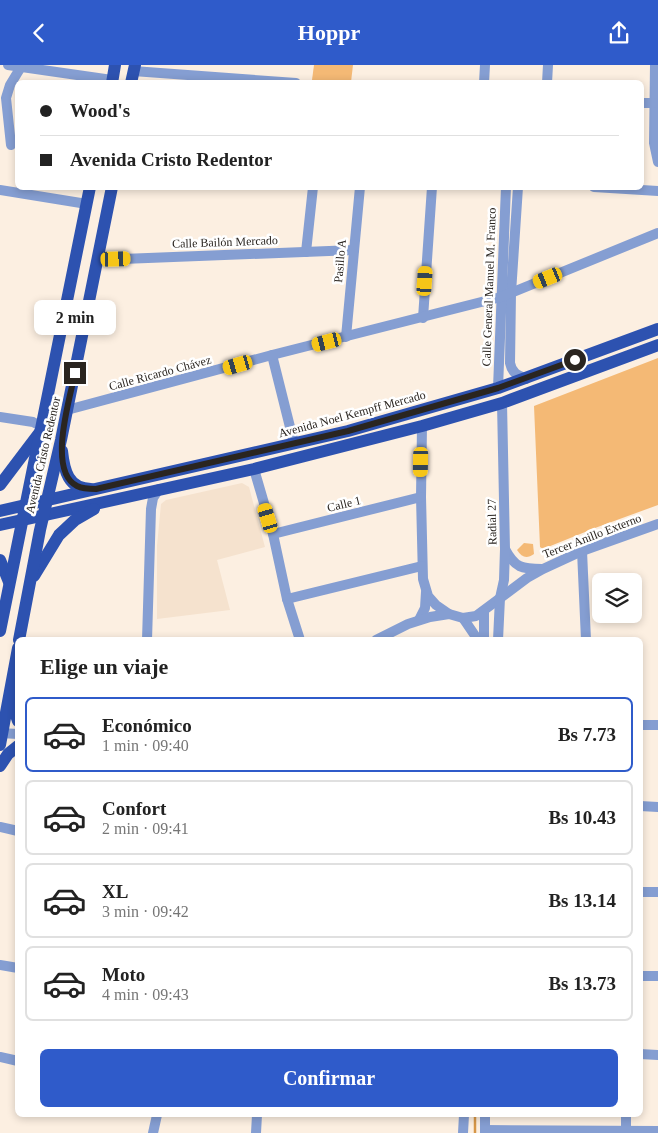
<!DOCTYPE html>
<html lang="es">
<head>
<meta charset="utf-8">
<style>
	body { margin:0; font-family:Georgia,serif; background:#f6f6f6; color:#222; height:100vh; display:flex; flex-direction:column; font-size:19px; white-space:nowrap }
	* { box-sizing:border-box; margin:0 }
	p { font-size:16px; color:#767676 }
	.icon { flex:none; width:28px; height:28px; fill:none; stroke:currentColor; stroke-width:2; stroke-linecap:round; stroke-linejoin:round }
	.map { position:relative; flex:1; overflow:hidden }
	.sheet { position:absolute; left:15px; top:572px; width:628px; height:480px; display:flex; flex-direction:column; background:#fff; border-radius:8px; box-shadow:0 2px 8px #0003 }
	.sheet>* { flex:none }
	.banner { position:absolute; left:15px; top:15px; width:629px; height:110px; border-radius:8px; box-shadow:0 2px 8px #0003; display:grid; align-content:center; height:110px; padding:0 25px; background:#fff }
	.fabs { position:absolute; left:592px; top:508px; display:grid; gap:10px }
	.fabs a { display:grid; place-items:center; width:50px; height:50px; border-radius:8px; background:#fff; box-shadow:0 2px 8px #0003; font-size:25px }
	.end { position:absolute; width:22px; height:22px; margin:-11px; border:6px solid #2a2520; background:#fff; box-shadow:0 0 0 2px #fff }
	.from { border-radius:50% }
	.bubble { position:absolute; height:35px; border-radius:8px; background:#fff; box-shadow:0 2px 8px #0003; font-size:16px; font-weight:600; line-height:35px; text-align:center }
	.car { position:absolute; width:15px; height:30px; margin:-15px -8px; border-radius:6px; box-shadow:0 0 4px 1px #0007; background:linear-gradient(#f5c518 24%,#345 0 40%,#f5c518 0 76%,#345 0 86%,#f5c518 0) }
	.banner b { display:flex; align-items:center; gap:18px; height:48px; font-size:19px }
	.banner b+b { border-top:1px solid #e0e0e0 }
	.banner i { width:12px; height:12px; background:#222 }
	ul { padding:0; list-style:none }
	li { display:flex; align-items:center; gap:15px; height:75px; margin:0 10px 8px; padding:0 15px; border:2px solid #e0e0e0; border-radius:8px }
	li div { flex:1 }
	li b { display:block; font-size:19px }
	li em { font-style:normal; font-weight:600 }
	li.active { border-color:#2f5bca }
	li>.icon { width:45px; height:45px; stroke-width:1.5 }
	h2 { padding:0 25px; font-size:22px; line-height:60px }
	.primary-button { display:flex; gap:10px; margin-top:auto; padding:10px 25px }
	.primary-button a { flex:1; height:58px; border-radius:8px; background:#2f5bca; color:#fff; font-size:20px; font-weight:600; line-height:58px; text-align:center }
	header { display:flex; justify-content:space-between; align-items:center; height:65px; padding:0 25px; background:#2f5bca; color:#fff; font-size:22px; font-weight:600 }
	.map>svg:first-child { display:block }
</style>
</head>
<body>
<header><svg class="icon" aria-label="back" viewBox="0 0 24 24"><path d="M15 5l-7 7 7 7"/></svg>Hoppr<svg class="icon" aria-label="share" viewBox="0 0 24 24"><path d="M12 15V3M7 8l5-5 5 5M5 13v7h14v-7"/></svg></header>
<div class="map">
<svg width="658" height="1068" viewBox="0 0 658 1068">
	<rect width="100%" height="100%" fill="#fcefe1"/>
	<path fill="#f5e2ce" d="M242,418L249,422L265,482L217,495L230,545L157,554V481L161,439L166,435Z"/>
	<g fill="#f4b975">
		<path d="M314,0H353L351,17L312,15Z"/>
		<path d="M658,293V440L595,463L543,484L540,482L534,341Z"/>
		<path d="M524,478L533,479L534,489C527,494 522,493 517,485Z"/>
	</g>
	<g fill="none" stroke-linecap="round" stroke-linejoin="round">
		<path stroke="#d69647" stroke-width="2.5" d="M475,1068V1050"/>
		<g stroke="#859ed2" stroke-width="10">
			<path d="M8,0L112,15"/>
			<path d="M655,0L654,78L658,97"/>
			<path d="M133,6L296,18"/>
			<path d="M484,18L485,0"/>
			<path d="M547,18L548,0"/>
			<path d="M641,38H654"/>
			<path d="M11,80L6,33L10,20L21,2"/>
			<path d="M518,122L511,228L510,298C512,308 517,310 526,314"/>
			<path d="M594,122L658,126"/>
			<path d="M0,125L87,139"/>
			<path d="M306,187L313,122"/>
			<path d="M97,195L354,185"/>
			<path d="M423,253L432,122"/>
			<path d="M346,272L360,122"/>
			<path d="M272,290L294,378"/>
			<path d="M498,323L506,122"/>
			<path d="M67,345L272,290L501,232L658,168"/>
			<path d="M0,352L33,357L42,362"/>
			<path d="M422,361L421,432L423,514L428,531L436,540L449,549"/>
			<path d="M254,404L273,469L287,534L300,575"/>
			<path d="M273,469L421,432"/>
			<path d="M505,484C515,503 522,504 542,504"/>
			<path d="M582,486L586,575"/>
			<path d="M287,534L422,501"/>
			<path d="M463,553L478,575"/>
			<path d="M419,555L425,543L426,527"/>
			<path d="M147,575L151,444L153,433L159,424"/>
			<path d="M376,575L408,559L430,552L449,549L463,553L476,551L527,513L543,504L582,486L658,459"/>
			<path d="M484,575V546"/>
			<path d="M498,575L500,533L504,515L505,484L502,338"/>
			<path d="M640,660H658"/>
			<path d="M0,668L18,669"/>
			<path d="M640,741L658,742"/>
			<path d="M0,762L18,766"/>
			<path d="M640,827H658"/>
			<path d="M0,900L18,903"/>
			<path d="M640,911H658"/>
			<path d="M640,989L658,990"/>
			<path d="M0,992L18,996"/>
			<path d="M485,1065L658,1066"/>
			<path d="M153,1068L157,1050"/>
			<path d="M256,1068L257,1050"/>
			<path d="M463,1068L464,1050"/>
			<path d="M485,1068V1050"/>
			<path d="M626,1068V1050"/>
		</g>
		<g stroke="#2d52b0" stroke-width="12">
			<path d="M112,18L115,0"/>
			<path d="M131,18L135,0"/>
			<path d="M62,386C64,405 68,424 91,424"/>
			<path d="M0,420L40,367"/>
			<path d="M0,446L348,366L498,323L658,264"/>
			<path d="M0,460L254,404L422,361L502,338L658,280"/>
			<path d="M0,495L9,517"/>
			<path d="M34,511L59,470L75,455L94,444"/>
			<path d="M0,566L90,122"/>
			<path d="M19,575L40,465L61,375L112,122"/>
			<path d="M10,633L18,656"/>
			<path d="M0,680L18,583"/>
			<path d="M0,701L8,689L18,681"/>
		</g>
	</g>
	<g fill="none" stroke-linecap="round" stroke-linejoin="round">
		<path stroke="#2a2520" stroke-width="6" d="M75,308C70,333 47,406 77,421C83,424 90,424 96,424L348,366L498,323L575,295"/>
	</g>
	<g text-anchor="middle" stroke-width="5" stroke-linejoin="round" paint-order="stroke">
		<g font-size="12" fill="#2a2520" stroke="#fff">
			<text transform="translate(225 177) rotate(-2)" y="4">Calle Bailón Mercado</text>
			<text transform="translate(340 196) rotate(-85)" y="4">Pasillo A</text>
			<text transform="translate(489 222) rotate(-88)" y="4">Calle General Manuel M. Franco</text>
			<text transform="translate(160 308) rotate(-15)" y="4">Calle Ricardo Chávez</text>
			<text transform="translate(352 349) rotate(-15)" y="4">Avenida Noel Kempff Mercado</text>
			<text transform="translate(43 390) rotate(-77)" y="4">Avenida Cristo Redentor</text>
			<text transform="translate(344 439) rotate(-14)" y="4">Calle 1</text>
			<text transform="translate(492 457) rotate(-91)" y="4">Radial 27</text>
			<text transform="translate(592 471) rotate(-21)" y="4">Tercer Anillo Externo</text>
		</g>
	</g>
</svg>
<div class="fabs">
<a><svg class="icon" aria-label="layers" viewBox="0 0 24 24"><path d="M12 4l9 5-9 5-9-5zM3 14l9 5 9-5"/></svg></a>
</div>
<i class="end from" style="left:575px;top:295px"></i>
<i class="end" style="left:75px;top:308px"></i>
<div class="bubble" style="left:34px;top:235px;width:82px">2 min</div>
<i class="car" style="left:116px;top:194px;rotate:88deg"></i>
<i class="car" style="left:548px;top:213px;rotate:248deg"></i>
<i class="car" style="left:425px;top:216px;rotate:4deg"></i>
<i class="car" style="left:327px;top:277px;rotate:256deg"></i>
<i class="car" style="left:238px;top:300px;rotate:254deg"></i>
<i class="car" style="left:421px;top:397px;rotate:181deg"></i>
<i class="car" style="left:268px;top:453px;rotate:343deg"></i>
<div class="banner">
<b><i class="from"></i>Wood's</b>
<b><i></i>Avenida Cristo Redentor</b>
</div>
<section class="sheet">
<h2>Elige un viaje</h2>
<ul>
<li class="active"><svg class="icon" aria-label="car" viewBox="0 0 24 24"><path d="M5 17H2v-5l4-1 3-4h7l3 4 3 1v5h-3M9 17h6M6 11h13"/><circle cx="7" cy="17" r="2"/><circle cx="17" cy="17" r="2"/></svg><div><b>Económico</b><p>1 min · 09:40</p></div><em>Bs 7.73</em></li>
<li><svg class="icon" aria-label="car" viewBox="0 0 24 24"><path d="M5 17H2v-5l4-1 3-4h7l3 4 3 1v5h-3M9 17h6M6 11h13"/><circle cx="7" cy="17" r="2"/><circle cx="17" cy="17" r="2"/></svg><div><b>Confort</b><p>2 min · 09:41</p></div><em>Bs 10.43</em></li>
<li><svg class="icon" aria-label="car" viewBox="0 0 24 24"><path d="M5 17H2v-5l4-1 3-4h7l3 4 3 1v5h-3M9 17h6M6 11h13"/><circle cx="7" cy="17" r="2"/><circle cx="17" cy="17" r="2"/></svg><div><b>XL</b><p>3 min · 09:42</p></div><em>Bs 13.14</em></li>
<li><svg class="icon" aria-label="car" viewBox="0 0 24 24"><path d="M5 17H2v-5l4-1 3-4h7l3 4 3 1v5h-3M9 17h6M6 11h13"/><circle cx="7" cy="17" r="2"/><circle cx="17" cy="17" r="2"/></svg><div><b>Moto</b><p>4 min · 09:43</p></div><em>Bs 13.73</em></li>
</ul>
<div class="primary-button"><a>Confirmar</a></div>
</section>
</div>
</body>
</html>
